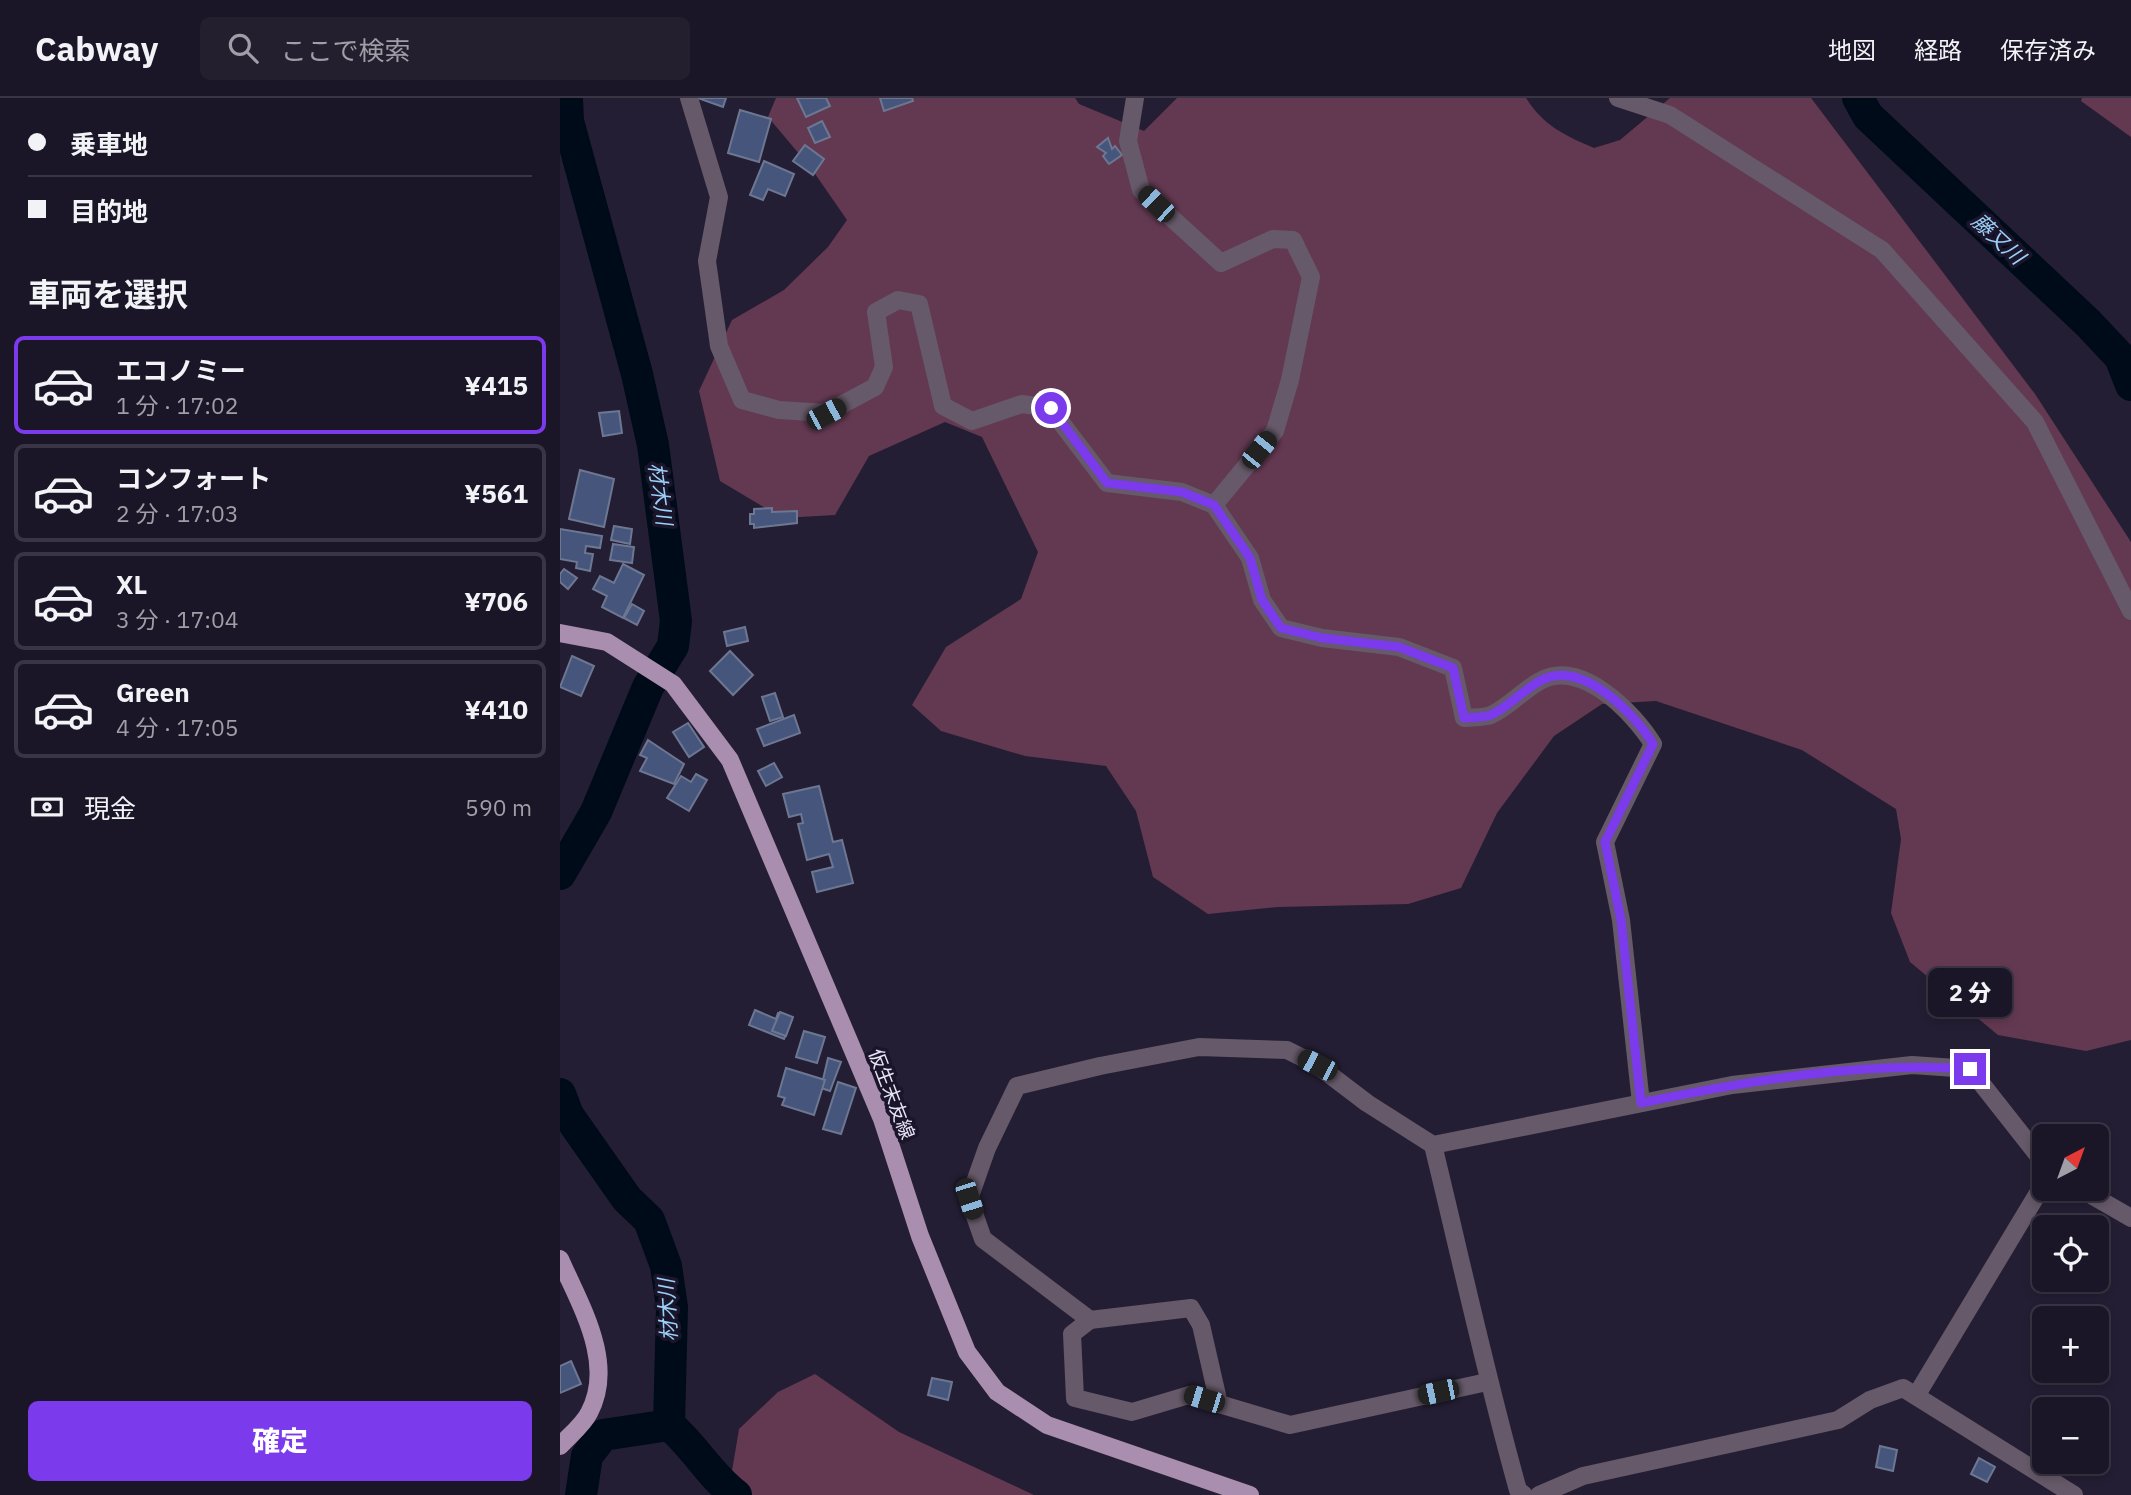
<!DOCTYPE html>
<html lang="ja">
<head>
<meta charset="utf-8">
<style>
	body { margin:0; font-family:"IBM Plex Sans","Noto Sans JP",sans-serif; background:#241f2f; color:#f1f3f6; height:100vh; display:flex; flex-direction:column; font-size:26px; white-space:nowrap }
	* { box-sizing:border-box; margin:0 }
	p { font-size:23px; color:#a09fa7 }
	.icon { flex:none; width:38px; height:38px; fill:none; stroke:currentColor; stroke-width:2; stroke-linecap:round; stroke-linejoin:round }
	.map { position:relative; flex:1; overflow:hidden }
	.panel { display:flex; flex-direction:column; background:#1b1627; width:560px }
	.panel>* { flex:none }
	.hud { display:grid; align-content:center; height:154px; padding:0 28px; background:#1b1627 }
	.needle { width:46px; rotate:41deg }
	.fabs { position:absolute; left:1472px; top:1026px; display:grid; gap:14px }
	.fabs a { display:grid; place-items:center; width:77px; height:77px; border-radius:10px; background:#1b1627; box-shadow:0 4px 10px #0003,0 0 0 2px #393544; font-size:35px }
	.end { position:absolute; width:32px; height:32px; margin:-16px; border:9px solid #7c3aed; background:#fff; box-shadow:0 0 0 4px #fff }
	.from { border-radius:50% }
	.bubble { position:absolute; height:49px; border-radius:10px; background:#1b1627; box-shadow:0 4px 10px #0003,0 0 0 2px #393544; font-size:23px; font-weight:800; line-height:49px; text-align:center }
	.car { position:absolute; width:21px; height:42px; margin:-21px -10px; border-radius:9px; box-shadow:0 0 5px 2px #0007; background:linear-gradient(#222 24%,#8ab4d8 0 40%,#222 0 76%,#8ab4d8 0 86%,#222 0) }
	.hud b { display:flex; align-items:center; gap:24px; height:66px; font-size:26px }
	.hud b+b { border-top:2px solid #393544 }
	.hud i { width:18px; height:18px; background:#f1f3f6 }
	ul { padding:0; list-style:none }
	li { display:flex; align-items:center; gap:21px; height:98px; margin:0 14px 10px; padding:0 14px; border:4px solid #393544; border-radius:10px }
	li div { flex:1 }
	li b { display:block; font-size:26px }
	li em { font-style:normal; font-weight:800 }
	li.active { border-color:#7c3aed }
	li>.icon { width:63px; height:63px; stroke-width:1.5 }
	h2 { padding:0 28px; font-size:32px; line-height:84px }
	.pay { display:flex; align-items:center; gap:18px; height:77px; padding:0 28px; font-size:26px }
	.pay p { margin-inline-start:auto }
	.button { display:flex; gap:14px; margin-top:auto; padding:14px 28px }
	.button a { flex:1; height:80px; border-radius:10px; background:#7c3aed; color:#fff; font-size:28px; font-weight:800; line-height:80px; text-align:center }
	header { display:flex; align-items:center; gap:42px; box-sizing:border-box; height:98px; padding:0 35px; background:#1b1627; border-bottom:2px solid #393544 }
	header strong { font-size:33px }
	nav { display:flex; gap:38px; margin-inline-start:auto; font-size:24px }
	.search { width:490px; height:63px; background:#241f2f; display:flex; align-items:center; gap:18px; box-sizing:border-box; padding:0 24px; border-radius:10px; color:#a09fa7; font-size:26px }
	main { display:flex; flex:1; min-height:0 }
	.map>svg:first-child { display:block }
</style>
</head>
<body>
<header>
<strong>Cabway</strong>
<div class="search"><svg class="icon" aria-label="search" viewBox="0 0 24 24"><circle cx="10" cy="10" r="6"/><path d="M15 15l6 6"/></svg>ここで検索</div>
<nav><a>地図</a><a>経路</a><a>保存済み</a></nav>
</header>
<main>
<section class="panel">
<div class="hud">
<b><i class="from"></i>乗車地</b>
<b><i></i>目的地</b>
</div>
<h2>車両を選択</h2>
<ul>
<li class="active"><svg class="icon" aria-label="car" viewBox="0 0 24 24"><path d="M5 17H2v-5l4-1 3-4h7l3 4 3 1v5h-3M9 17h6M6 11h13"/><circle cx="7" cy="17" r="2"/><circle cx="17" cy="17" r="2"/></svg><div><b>エコノミー</b><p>1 分 · 17:02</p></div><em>¥415</em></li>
<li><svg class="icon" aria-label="car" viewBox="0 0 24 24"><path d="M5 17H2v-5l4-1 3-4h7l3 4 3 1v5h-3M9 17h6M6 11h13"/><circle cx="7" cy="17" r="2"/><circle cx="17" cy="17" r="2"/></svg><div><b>コンフォート</b><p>2 分 · 17:03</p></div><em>¥561</em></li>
<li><svg class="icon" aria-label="car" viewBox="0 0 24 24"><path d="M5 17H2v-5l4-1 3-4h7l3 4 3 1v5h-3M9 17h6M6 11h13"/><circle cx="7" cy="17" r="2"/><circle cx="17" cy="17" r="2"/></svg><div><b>XL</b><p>3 分 · 17:04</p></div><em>¥706</em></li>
<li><svg class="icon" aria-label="car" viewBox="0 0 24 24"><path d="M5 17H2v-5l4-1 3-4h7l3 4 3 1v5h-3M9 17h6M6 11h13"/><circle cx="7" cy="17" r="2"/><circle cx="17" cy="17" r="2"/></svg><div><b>Green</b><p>4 分 · 17:05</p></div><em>¥410</em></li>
</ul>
<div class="pay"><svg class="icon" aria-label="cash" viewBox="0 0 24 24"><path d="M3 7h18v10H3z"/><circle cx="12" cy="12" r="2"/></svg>現金<p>590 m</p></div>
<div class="button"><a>確定</a></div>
</section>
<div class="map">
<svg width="1571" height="1397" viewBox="0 0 1571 1397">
	<rect width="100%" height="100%" fill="#241e34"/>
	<g fill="#633951">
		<path d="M216,0H515L519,6L584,33L617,0H966C984,28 1004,37 1034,50L1060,42L1110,0H1251L1475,296L1571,444V942L1526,953L1438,937L1350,864L1331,815L1341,741L1336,711L1242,652L1096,603L1042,606L994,638L937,715L901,790L848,806L718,809L648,816L593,779L576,713L546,668L465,658L381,633L352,607L386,549L461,501L478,454L422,339L385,324L309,358L275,417L222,420L160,383L139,293L172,222L224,192L268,149L287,122L251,70L208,19Z"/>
		<path d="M1522,0H1571V39L1521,3Z"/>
		<path d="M255,1276L339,1334L474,1397H178L170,1385L179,1331L218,1294Z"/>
	</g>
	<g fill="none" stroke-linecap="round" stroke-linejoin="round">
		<g stroke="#000b19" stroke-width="32">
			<path d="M1298,0L1308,18L1528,225L1560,259L1571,287"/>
			<path d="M0,776L36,714L88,589L113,548L116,523L93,347L77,276L8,23L7,0"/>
			<path d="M0,996L8,1017L67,1101L89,1122L106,1168L112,1209L109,1327"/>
			<path d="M109,1327C134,1347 149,1377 176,1397"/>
			<path d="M21,1397L27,1358L43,1337L109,1327"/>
		</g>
	</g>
	<g fill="#45557c" stroke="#6d7791" stroke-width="2">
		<path d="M138,0H166L163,9Z"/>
		<path d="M237,0H266L270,8L246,19Z"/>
		<path d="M320,0H352L353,3L324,13Z"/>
		<path d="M180,12L211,21L199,64L168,55Z"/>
		<path d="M262,23L270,39L255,45L248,30Z"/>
		<path d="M548,40L552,51L555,48L562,57L549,66L543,58L546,55L537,49Z"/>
		<path d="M245,47L264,61L253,77L233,63Z"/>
		<path d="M204,63L234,76L225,98L208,91L203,102L190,97Z"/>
		<path d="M59,313L62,335L43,338L39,315Z"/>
		<path d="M20,372L54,381L44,429L9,421Z"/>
		<path d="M212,410V414L237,413V425L194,430V426H190V416H194V411Z"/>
		<path d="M54,428L72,431L70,446L51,442Z"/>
		<path d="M0,431L42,438L40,450L26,448L25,455L33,456L30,473L16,470L17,464L0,461Z"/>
		<path d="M53,446L74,449L72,465L50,462Z"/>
		<path d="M63,466L84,477L63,520L42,509L47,498L33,491L40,478L54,485Z"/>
		<path d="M4,471L17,480L8,491L0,484V476Z"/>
		<path d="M72,506L84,513L77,527L64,520Z"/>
		<path d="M185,529L188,543L167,548L164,534Z"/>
		<path d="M170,553L193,577L173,597L150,573Z"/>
		<path d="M12,558L34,568L21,598L0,589Z"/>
		<path d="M215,595L223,619L210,623L202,599Z"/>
		<path d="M234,617L240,635L204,648L197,631Z"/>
		<path d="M128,625L144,649L129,659L113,634Z"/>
		<path d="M88,642L124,666L114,686L80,673L87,660L80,657Z"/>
		<path d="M214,665L222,679L206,688L198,673Z"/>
		<path d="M136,676L147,682L129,713L107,700L121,678L131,684Z"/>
		<path d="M259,688L273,744L282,742L293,785L257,794L252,774L273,769L269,756L247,762L238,726L243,725L241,716L229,719L223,696Z"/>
		<path d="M195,912L216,921L218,915L232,921L224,941L189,927Z"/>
		<path d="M220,914L233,919L226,938L212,933Z"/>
		<path d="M244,933L265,939L257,965L236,959Z"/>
		<path d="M268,960L281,964L270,993L261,990Z"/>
		<path d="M226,970L265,982L254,1017L222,1007L225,1000L218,998Z"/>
		<path d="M278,984L296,990L281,1036L263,1031Z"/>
		<path d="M11,1263L21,1286L0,1295V1268Z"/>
		<path d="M372,1280L392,1284L388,1302L368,1297Z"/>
		<path d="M1320,1348L1337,1352L1333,1373L1316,1369Z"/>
		<path d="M1419,1360L1435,1369L1427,1384L1411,1376Z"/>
	</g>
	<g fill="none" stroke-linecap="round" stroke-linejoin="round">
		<g stroke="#665969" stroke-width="18">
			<path d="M129,0L159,99L147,163L159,248L182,302L219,312L266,315L315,289L324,269L316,214L338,202L359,206L383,308L412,323L462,306L490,310L547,385L622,394L654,407L690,460L702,502L721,530L762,540L839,549L893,570L904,620C912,619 924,620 931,617C949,609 963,592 980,583C1021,560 1074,615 1093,646L1045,744L1061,822L1081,1005"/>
			<path d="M575,0L568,43L581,92L661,165L713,141L733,142L751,179L730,282L715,333L654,407"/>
			<path d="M1058,0L1110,17L1322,152L1475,324L1571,513"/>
			<path d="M873,1047C901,1162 926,1278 958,1392L964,1397"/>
			<path d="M1519,1090L1571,1120"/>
			<path d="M530,1222L423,1141L409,1101L427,1050L457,988L540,968L639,949L727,952L757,967L807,1005L873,1047L1172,987L1352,967L1410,971L1484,1065"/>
			<path d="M1356,1298L1484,1085"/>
			<path d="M659,1306L641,1227L631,1210L530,1222L512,1236L515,1300L572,1314L629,1297L730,1327L927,1284"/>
			<path d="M979,1397L1023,1378L1278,1322L1310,1302L1343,1290L1514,1397"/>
		</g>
		<g stroke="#aa8eb0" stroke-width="18">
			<path d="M0,535L47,544L113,586L170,662L322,1021L360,1138L407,1254L437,1294L487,1327L690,1397"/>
			<path d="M0,1161C20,1207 56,1265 29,1315C23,1327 9,1338 0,1348"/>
		</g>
	</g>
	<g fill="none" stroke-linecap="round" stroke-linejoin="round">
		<path stroke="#7c3aed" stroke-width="9" d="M491,310L547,385L622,394L654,407L690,460L702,502L721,530L762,540L839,549L893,570L904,620C912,619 923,620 931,617C949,609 963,592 980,583C1021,560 1074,615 1093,646L1045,744L1061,822L1081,1005C1188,983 1301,963 1410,971"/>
	</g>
	<g text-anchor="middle" stroke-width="7" stroke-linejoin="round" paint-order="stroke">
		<g font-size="19" fill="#e8e6f5" stroke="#1a152a">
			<text transform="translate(332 996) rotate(69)" y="7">仮生末友線</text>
		</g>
		<g font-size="21" font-style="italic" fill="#9bd0f8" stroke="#1a152a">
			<text transform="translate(1438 141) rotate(43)" y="7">藤又川</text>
			<text transform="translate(100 396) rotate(82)" y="7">材木川</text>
			<text transform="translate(108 1212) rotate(-93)" y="7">材木川</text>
		</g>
	</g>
</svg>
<div class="fabs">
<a><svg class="needle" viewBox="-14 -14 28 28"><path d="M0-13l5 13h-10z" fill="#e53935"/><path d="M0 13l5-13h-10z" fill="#a09fa7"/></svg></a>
<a><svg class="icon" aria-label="locate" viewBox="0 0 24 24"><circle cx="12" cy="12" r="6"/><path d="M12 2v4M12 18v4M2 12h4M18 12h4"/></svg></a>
<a>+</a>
<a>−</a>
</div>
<i class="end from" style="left:491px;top:310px"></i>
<i class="end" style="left:1410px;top:971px"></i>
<div class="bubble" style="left:1368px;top:870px;width:84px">2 分</div>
<i class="car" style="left:596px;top:106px;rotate:314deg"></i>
<i class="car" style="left:266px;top:316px;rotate:62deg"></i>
<i class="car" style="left:699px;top:352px;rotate:39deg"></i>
<i class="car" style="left:757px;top:967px;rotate:297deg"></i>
<i class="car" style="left:409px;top:1101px;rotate:162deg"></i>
<i class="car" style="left:878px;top:1294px;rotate:258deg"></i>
<i class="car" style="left:644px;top:1301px;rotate:287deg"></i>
</div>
</main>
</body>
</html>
